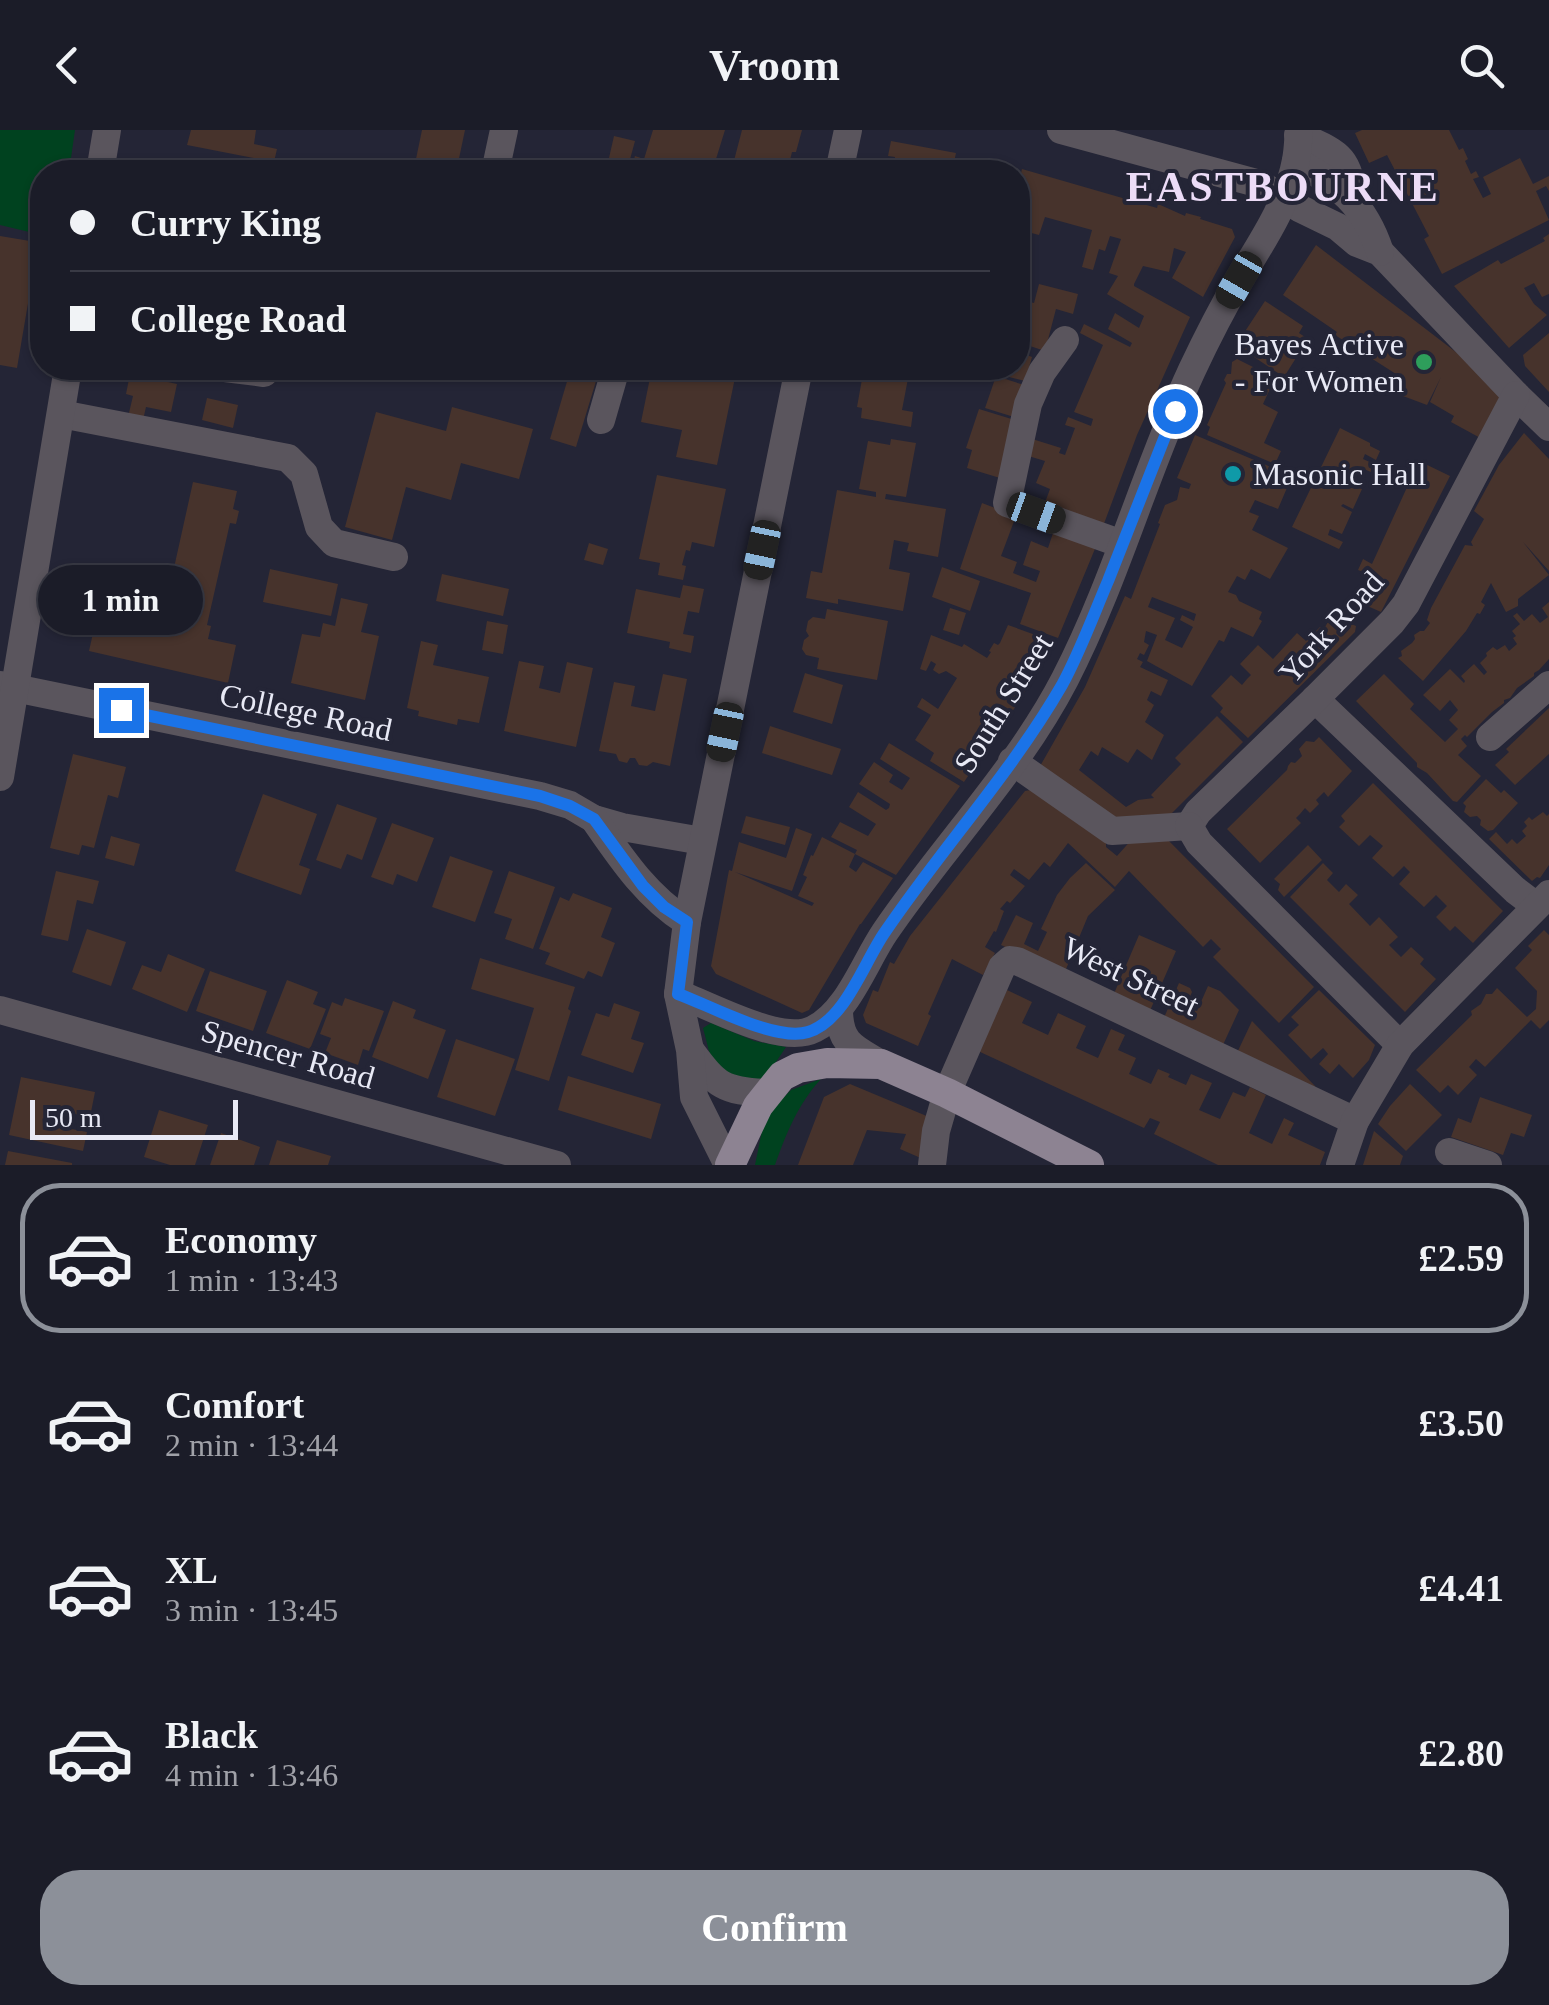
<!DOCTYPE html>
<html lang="en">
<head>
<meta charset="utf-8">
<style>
	body { margin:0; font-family:Georgia,serif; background:#282934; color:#f1f3f6; height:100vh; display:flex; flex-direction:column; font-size:38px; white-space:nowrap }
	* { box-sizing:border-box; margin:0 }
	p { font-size:32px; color:#a0a1a8 }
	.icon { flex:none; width:55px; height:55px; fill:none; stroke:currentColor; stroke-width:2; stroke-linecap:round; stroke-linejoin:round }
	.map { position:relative; height:1035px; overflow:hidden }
	.side { display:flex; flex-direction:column; background:#1b1c28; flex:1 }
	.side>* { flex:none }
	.hud { position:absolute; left:30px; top:30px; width:1000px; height:220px; border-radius:40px; box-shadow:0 2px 8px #0004,0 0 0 2px #393a45; display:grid; align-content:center; height:220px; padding:0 40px; background:#1b1c28 }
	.scale { position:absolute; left:30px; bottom:25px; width:208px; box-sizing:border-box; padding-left:10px; border:5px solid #e8e9f5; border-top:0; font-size:28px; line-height:35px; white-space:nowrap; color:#e8e9f5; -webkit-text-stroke:8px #242536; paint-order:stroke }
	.end { position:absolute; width:45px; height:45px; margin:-22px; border:12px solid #1a73e8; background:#fff; box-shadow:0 0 0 5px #fff }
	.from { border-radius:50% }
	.bubble { position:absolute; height:70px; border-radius:35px; background:#1b1c28; box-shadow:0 2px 8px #0004,0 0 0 2px #393a45; font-size:32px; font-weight:800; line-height:70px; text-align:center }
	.car { position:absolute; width:30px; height:60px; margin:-30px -15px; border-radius:12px; box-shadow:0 0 8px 2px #0007; background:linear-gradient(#222 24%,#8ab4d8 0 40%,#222 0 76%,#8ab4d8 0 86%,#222 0) }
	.hud b { display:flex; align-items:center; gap:35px; height:95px; font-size:38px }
	.hud b+b { border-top:2px solid #393a45 }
	.hud i { width:25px; height:25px; background:#f1f3f6 }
	ul { padding:18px 0 0; list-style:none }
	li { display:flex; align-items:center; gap:30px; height:150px; margin:0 20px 15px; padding:0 20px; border:5px solid transparent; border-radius:40px }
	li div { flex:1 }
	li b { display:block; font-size:38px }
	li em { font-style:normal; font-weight:800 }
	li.current { border-color:#8c9099 }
	li>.icon { width:90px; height:90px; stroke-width:1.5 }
	.primary-button { display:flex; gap:20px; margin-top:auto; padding:20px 40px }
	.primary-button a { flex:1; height:115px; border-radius:40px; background:#8c9099; color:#fff; font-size:40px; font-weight:800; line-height:115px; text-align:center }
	header { display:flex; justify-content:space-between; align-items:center; height:130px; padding:0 40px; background:#1b1c28; font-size:45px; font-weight:800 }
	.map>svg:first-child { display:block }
</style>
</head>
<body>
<header><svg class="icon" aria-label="back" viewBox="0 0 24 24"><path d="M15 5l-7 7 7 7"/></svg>Vroom<svg class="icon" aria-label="search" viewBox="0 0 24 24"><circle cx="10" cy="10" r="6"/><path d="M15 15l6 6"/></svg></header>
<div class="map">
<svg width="1549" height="1035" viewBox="0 0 1549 1035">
	<rect width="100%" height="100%" fill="#242536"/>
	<g fill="#00421f">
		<path d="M0,0H75L69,42H42V105L0,95Z"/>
		<path d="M711,893L754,911L786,917L766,947L750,955L718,941L709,921L703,898Z"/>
		<path d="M821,949C798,974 786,1004 775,1035H755L765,986L791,960Z"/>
	</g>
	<g fill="#47332c" fill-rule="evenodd">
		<path d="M191,0H256L254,14L277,19L274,32L187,15Z"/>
		<path d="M422,0H465L457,38L416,29Z"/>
		<path d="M653,0H725L712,42H687L651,31L648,41L630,42L635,26L644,29Z"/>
		<path d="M742,0H802L796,22H792L787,42H731Z"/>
		<path d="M1362,0H1449L1459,20L1463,18L1468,29L1465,31L1471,44L1476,41L1479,47L1473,49L1483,68L1491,64L1483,47L1520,28L1533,54L1549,46V61L1546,56L1536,61L1549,90L1442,144L1424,109L1429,106L1387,25L1369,33L1355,3Z"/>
		<path d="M614,6L635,11L629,33L609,28Z"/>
		<path d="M891,11L956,23L952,42H883L884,36L893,38L895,27L888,26Z"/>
		<path d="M962,28L1015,41V42H959Z"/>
		<path d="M1022,39L1157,78L1158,74L1185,86L1186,83L1201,87L1200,89L1232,99L1235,107L1203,167L1172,148L1186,122L1174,118L1169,142L1143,136L1134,154V156L1190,187L1137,305L1102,399L1043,378L1050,359L1036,353L1045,331L1025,325L1029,308L1061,318L1059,323L1065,325L1075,298L1065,295L1068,287L1091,296L1093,289L1074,282L1103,215L1080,203L1084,194L1130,217L1132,213L1108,199L1115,183L1139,198L1144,186L1107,164L1118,146L1109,143L1121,109L1110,106L1105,121L1099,119L1093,140L1082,137L1092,100L1045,87L1039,105L1020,100L1026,81L1018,79V55Z"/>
		<path d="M1549,104V164L1542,167L1534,153L1524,158L1534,174L1547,185L1509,218L1454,156L1498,130L1501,134L1545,111L1543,108Z"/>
		<path d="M0,106L42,113V146L33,144L17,238L0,235Z"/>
		<path d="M1316,115L1508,262L1484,310L1451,292L1454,286L1430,272L1441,247L1427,275L1387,260L1396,244L1335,205L1337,202L1283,165Z"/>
		<path d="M1039,154L1078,164L1073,184L1056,179L1045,221L1030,216L1027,225L1032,227L1025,251L993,243L994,238H1018V169L1034,173Z"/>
		<path d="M1265,171L1303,196L1299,203L1308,209L1284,247L1236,215Z"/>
		<path d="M1549,203V262L1525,236L1523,225Z"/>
		<path d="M1237,229L1275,248L1263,274L1278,282L1264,313L1281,321L1275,334L1207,305L1210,297L1207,295L1226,253L1224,250L1227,244H1231L1232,232Z"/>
		<path d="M571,238H600L576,317L550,309Z"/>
		<path d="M694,238H737L717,335L676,327L682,300L641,292L651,243L692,252Z"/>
		<path d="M864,238H910L902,280L913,282L911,297L861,288L862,278L857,277Z"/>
		<path d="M130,244L177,254L171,282L146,277L143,290L128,287L133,266L126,264Z"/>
		<path d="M996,246L1024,255L1014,287L985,278Z"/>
		<path d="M207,268L238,275L233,298L202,290Z"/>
		<path d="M452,277L533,299L519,349L461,333L451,370L406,357L392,410L345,397L376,282L446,301Z"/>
		<path d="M979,279L1018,291L1000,348L967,338L972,320L966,318Z"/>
		<path d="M1340,298L1370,313V316L1380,321L1376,330L1365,324L1363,329L1374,334L1371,342L1359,337L1353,350L1351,354L1362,359L1353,379L1343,374L1341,376L1352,382L1342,404L1330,399L1328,405L1343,412L1339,419L1292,397Z"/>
		<path d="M1524,303L1549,329V441L1523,412L1549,445L1518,469V476L1506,482L1491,453L1481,472L1485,475L1480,484L1477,483L1466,501L1423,551L1398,528L1402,526L1401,521L1412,513L1415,509L1414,505L1420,501H1424L1430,493L1427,490L1431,478L1465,415L1473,416L1471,412L1484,389L1474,381L1499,335Z"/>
		<path d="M1195,305L1292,346L1278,379L1255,370L1249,382L1259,386L1252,400L1288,418L1270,449L1251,439L1245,450L1237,446L1228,462L1236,465L1239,471L1262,482L1259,489L1262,491L1253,507L1231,497L1224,512L1219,510L1192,556L1147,531L1157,505L1146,501L1144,512L1149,515L1144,525L1140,523L1137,529L1143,532L1140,537L1168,550L1161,566L1151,561L1147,570L1154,575L1145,592L1164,605L1152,630L1137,619L1128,633L1102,617L1098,626L1091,621L1079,640L1126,677L1138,670L1154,668L1151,665L1181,634L1175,628L1217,586L1243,612L1171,684L1112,691L1039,638L1085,557L1125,466L1131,469L1160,394L1158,393L1165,375L1177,370L1180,357L1189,359L1191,354L1177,348ZM1152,467L1196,484L1194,491L1182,485L1180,490L1193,497L1182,518L1165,510L1175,488L1148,477Z"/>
		<path d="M891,309L916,313L906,367L886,364L885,369L946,379L938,427L907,421L909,413L894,410L889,439L910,443L903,481L838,469V474L806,468L811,441L822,443L837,360L876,367V362L859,359L868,311L890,315Z"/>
		<path d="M1419,331L1450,346L1381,482L1356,471L1368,444L1358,440L1363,429L1372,434Z"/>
		<path d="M657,345L726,359L714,417L692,412L690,421L686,420L682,435L686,436L683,450L658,445L660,433L639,429Z"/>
		<path d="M193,352L237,361L233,379L239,381L236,394L230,393L207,495L211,496L208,509L236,515L228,553L89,521L108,436L133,442L124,480L158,488L159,482L164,483Z"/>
		<path d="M982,373L1016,386L1001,426L1017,432L1013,443L1036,452L1040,441L1023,435L1031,411L1048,418L1054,400L1097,414L1058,508L1020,494L1031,463L960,439Z"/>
		<path d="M589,413L608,419L603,435L584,430Z"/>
		<path d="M942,437L980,451L970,481L932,467Z"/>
		<path d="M270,439L338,454L331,486L263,472Z"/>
		<path d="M442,444L509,459L503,486L436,471Z"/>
		<path d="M683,455L704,459L699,483L688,481L683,504L694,506L691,523L669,518L670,512L627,503L636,459L680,468Z"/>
		<path d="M341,468L368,474L361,502L379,506L365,570L291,553L302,504L320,507L323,493L335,496Z"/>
		<path d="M1549,472V529L1539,540L1534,543V546L1517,558L1510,568L1504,570V573L1492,582L1467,607L1465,605L1461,609L1467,616L1458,625L1481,646L1457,672L1453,671L1427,643L1417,637V633L1356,571L1384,544L1414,574L1410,579L1445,612L1458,599L1449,590L1458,580L1450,570L1440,581L1423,565L1450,539L1464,553L1465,551L1461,546L1474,534L1484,545L1487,542L1480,533L1487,526L1486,523L1493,517L1497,520L1505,515L1509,521L1517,514L1513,508L1516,506L1512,501L1520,494L1513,486L1517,483L1524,491L1532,484L1540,493L1548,487L1542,478Z"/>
		<path d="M950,478L966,483L959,505L943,500Z"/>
		<path d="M827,479L888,491L877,550L817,539L819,528L806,525L802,519L804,510L809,506L806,501L808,491L813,487L825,489Z"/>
		<path d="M1332,485L1356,496L1355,502L1248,608L1220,582L1223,578L1211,566L1231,545L1242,555L1247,549L1251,545L1240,534L1258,515L1273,529L1297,503L1306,511L1320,497H1325Z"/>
		<path d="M487,491L508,495L503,524L482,520Z"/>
		<path d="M1008,495L1055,512L1016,576L964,652L930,631L934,623L915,610L931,585L917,577L922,568L938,579L957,548L946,541L939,544L933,540L936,534L931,531L926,541L920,539L931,505L962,517L964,514L987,528L991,522L989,521L994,513L998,515L1000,513Z"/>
		<path d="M421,511L438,515L433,535L489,547L479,593L458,589L457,595L418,586L419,581L407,578Z"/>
		<path d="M519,531L544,536L539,558L560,563L567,532L593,538L576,617L504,601Z"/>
		<path d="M805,543L843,555L832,594L793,582Z"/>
		<path d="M663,544L687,549L670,636L653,632L647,636L639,635L635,628H630L627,633L619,631L616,624L599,621L614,552L635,556L631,576L655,581Z"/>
		<path d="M1549,578V624L1515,655L1495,635L1509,622L1506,619Z"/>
		<path d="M770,596L841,619L832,645L762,623Z"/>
		<path d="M1319,607L1352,641L1328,667L1324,662L1316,670L1319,674L1310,683L1305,678L1300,684L1296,688L1301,693L1260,733L1227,699L1287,640L1288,636L1291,632L1295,633L1302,626L1299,619L1306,611L1314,612Z"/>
		<path d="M889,613L960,656L896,745L855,724L857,720L831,707L840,692L868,706L876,694L849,677L858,662L886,680L889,678L890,674L859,654L874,632L893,645L889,652L902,660L910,648L880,629Z"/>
		<path d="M73,624L126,637L118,668L108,665L94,718L82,715L79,725L50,718Z"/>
		<path d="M1486,649L1501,663L1504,660L1518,673L1493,700L1488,701L1480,695L1481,690L1477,686L1470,687L1464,682L1466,676L1463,673Z"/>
		<path d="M1373,653L1503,781L1473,813L1455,796L1450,801L1436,787L1447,776L1436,765L1424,777L1399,754L1410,742L1404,736L1393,747L1372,728L1383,716L1370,705L1359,716L1339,697L1345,691L1341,686Z"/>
		<path d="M1036,659L1106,711V717L1117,726L1134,707L1164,706L1314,857L1279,893L1213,827L1221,819L1211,809L1203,817L1129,741L1115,757L1068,713L1050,737L1044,732L1029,750L1014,739L1010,745L1025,756L1010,773L1007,771L1000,779L1004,781L996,802L994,801L985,817L995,823L983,845L952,829L928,884L931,886L918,916L866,893L863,885L873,860L878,862L890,832L894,834L910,806L1025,661Z"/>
		<path d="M263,664L317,684L299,735L310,739L301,765L235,741Z"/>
		<path d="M337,674L377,688L362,730L347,724L341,739L316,730Z"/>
		<path d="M1543,682L1547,686L1549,684V735L1540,748L1537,747L1532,751L1489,709L1496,702L1507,714L1512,709L1517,714L1526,706L1522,701L1527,696L1524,692L1529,687L1532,690Z"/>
		<path d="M746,686L790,697L785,715L741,703Z"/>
		<path d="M392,693L434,708L417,752L397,744L393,755L371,747Z"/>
		<path d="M796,698L812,704L792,761L735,742L812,776L814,773L798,766L807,747L803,745L811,725L813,726L822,707L855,724L849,737L856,742L863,732L893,748L861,794H860L809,880L802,883L716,844L711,836L729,740L732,741L739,712L786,728Z"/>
		<path d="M111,706L140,714L134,736L105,728Z"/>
		<path d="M1308,715L1322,730L1284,767L1278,760L1280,754L1274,749Z"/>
		<path d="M450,726L493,741L475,792L432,777Z"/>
		<path d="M1086,733L1115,760L1088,786L1064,844L1001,815L1016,785L1033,793L1024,814L1038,821L1047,802L1041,799L1057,765L1070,748Z"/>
		<path d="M1323,733L1333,743L1327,750L1339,762L1346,754L1358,765L1349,774L1370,796L1379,787L1398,807L1389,815L1401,827L1411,817L1424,829L1420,834L1436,849L1405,882L1290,767Z"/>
		<path d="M56,741L99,751L93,774L77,770L68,811L41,805Z"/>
		<path d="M509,741L555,757L533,819L505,809L512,789L494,783Z"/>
		<path d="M573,763L612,778L601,807L615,813L602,847L588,841L584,849L545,834L550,823L539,819L560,767L569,771Z"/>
		<path d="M87,799L126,812L111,856L72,842Z"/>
		<path d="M1544,800L1549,805V890L1540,899L1531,890L1485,937L1476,929L1469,937L1477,945L1458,965L1448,955L1440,963L1416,940L1472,885L1471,881L1481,874L1486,864H1492L1497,858L1527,887L1536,879L1537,861L1515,838L1532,820L1528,816Z"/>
		<path d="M1139,805L1176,821L1149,883L1113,866Z"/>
		<path d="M168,824L205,839L187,882L132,859L142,835L161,842Z"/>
		<path d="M480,828L575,857L568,879L571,881L549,951L515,940L534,878L471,859Z"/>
		<path d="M210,841L267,861L253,901L196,881Z"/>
		<path d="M287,850L318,862L313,874L326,879L310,919L266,903Z"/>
		<path d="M1179,853L1190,858L1192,862L1186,876L1197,881L1208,856L1220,861L1239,880L1222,917L1163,890Z"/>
		<path d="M1007,860L1032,872L1022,893L1048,905L1058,883L1086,896L1076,918L1098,928L1111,899L1125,905L1118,920L1136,928L1129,944L1151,954L1158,939L1170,944L1168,947L1186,955L1191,944L1212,953L1199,980L1220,989L1233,962L1245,967L1250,957L1266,965L1249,1003L1272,1014L1284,988L1294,993L1288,1005L1325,1022L1320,1035H1218L1154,1004L1160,992L1150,988L1144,998L978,921Z"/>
		<path d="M1319,860L1375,915L1369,930L1353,948L1339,934L1330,944L1319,934L1328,924L1324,919L1323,918L1311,929L1288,905L1299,895L1291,887Z"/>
		<path d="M345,868L384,881L369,921L363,919L358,935L325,923L331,908L320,904L332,872L342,876Z"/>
		<path d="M393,871L416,880L413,888L446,900L428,949L372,927Z"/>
		<path d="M614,873L640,882L631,909L644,913L633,943L581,925L596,883L609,887Z"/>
		<path d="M1252,891L1315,956L1317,962L1236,925Z"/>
		<path d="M456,909L515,929L495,986L437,967Z"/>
		<path d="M568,946L661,974L651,1009L558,980Z"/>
		<path d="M21,947L95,962L90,987L65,982L61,997L87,1002L83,1021L9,1005Z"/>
		<path d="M850,954L929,987L923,1029L900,1019L906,1004L867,1000L853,1035H798L824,967Z"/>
		<path d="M1410,954L1442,985L1406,1021L1378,994L1390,976Z"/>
		<path d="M1480,967L1532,985L1524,1007L1511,1003L1503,1025L1451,1007L1458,988L1471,993Z"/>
		<path d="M159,980L208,995L195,1035H170L144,1027Z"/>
		<path d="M1374,1001L1403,1026L1400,1035H1363Z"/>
		<path d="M221,1003L260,1017L254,1035H210Z"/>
		<path d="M277,1010L331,1026L328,1035H269Z"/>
		<path d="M8,1021L72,1033V1035H5Z"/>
	</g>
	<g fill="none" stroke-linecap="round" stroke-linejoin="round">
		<g stroke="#5a555d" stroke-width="28">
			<path d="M1061,0L1260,54L1301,79L1338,97L1357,113L1380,122L1516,265L1549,297"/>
			<path d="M1298,5C1339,24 1348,24 1354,72"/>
			<path d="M1296,31C1339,55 1364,73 1380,122"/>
			<path d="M100,42L107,0"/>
			<path d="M495,42L504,0"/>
			<path d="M839,42L848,0"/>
			<path d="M1065,210L1042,242L1028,274L1007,373L1122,414"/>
			<path d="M225,238L264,243"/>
			<path d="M61,284L288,328L304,344L319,397L334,413L394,427"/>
			<path d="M601,290L616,238"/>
			<path d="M0,555L540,666L570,675L594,689L622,697L702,711"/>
			<path d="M1315,569L1515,760L1536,776"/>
			<path d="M1490,607L1549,555"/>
			<path d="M1012,631L1112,701L1189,696"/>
			<path d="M0,647L68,238"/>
			<path d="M594,689C621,728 646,766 687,792"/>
			<path d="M1189,696L1198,682L1315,569L1392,492L1406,474L1516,265"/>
			<path d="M1189,696L1199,713L1400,915"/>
			<path d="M678,864C712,876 782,916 814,899C848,882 864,833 885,802C942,718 1018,640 1065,549C1116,450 1145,341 1192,240C1207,208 1223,177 1241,146C1263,110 1288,73 1296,30C1298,20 1298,10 1299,0"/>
			<path d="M839,879C839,914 854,918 881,934"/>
			<path d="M0,880L557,1035"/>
			<path d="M691,921C717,956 723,961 767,963"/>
			<path d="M1449,1022L1488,1035"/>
			<path d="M728,1035L694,967L690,920L678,864L687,792L799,238"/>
			<path d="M932,1035L936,1001L947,963L1002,837L1010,830L1017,831L1355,991"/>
			<path d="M1340,1035L1355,991L1400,915L1549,764"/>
		</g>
		<path stroke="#8d8392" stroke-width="30" d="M730,1035L758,976L782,946L798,938L827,933L881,934L947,963L1089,1035"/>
	</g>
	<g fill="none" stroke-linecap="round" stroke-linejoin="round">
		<path stroke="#1a73e8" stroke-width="12" d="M121,580L540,666L570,676L594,689L643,756L664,777L687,792L678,864C711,876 776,912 808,902C845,891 864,832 885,802C942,718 1011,643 1062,555C1080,522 1093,486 1108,451C1130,394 1153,338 1175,281"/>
	</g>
	<circle fill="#2e9e5b" stroke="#242536" stroke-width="4" cx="1424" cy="232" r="10"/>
	<circle fill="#0f9aa8" stroke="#242536" stroke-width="4" cx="1233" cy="344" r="10"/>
	<g text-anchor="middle" stroke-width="8" stroke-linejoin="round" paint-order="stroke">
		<g font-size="32" fill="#e8e9f5" stroke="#242536" text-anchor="end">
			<text x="1404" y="225">Bayes Active<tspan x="1404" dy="37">- For Women</tspan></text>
			<text x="1253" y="355" text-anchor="start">Masonic Hall</text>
		</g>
		<g font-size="32" fill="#e8e9f5" stroke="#242536">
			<text transform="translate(1331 497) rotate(-48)" y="11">York Road</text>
			<text transform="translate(1003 573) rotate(-58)" y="11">South Street</text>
			<text transform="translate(306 582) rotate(12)" y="11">College Road</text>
			<text transform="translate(1131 846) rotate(25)" y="11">West Street</text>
			<text transform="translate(288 924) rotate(16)" y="11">Spencer Road</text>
		</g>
		<g font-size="42" font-weight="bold" letter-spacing="2.5" fill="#ecdcf7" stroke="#242536">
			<text x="1283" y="71">EASTBOURNE</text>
		</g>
	</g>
</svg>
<div class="scale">50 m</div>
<i class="end from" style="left:1175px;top:281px"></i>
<i class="end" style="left:121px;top:580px"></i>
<div class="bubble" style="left:38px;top:435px;width:165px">1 min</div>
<i class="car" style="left:1239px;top:150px;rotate:210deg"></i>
<i class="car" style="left:1036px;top:383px;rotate:110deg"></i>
<i class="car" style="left:762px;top:420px;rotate:192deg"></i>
<i class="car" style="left:725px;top:602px;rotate:192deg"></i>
<div class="hud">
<b><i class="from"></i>Curry King</b>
<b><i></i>College Road</b>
</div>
</div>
<section class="side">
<ul>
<li class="current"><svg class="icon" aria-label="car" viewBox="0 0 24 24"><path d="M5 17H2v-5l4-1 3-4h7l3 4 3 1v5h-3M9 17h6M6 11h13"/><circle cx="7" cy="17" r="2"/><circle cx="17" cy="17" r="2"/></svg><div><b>Economy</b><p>1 min · 13:43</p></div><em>£2.59</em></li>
<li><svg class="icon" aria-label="car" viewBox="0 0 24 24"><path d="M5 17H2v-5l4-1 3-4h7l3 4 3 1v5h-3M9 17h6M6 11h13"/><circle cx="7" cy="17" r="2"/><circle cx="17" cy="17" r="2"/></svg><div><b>Comfort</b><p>2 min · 13:44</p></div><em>£3.50</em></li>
<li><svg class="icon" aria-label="car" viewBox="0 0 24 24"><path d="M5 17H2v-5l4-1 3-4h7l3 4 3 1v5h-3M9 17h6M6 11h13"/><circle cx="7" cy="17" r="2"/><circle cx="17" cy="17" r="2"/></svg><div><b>XL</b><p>3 min · 13:45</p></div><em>£4.41</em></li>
<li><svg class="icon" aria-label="car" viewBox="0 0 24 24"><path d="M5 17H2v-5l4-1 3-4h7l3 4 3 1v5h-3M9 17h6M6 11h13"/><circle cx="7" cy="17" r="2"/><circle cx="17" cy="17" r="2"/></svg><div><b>Black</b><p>4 min · 13:46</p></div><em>£2.80</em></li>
</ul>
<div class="primary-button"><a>Confirm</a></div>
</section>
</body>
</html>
